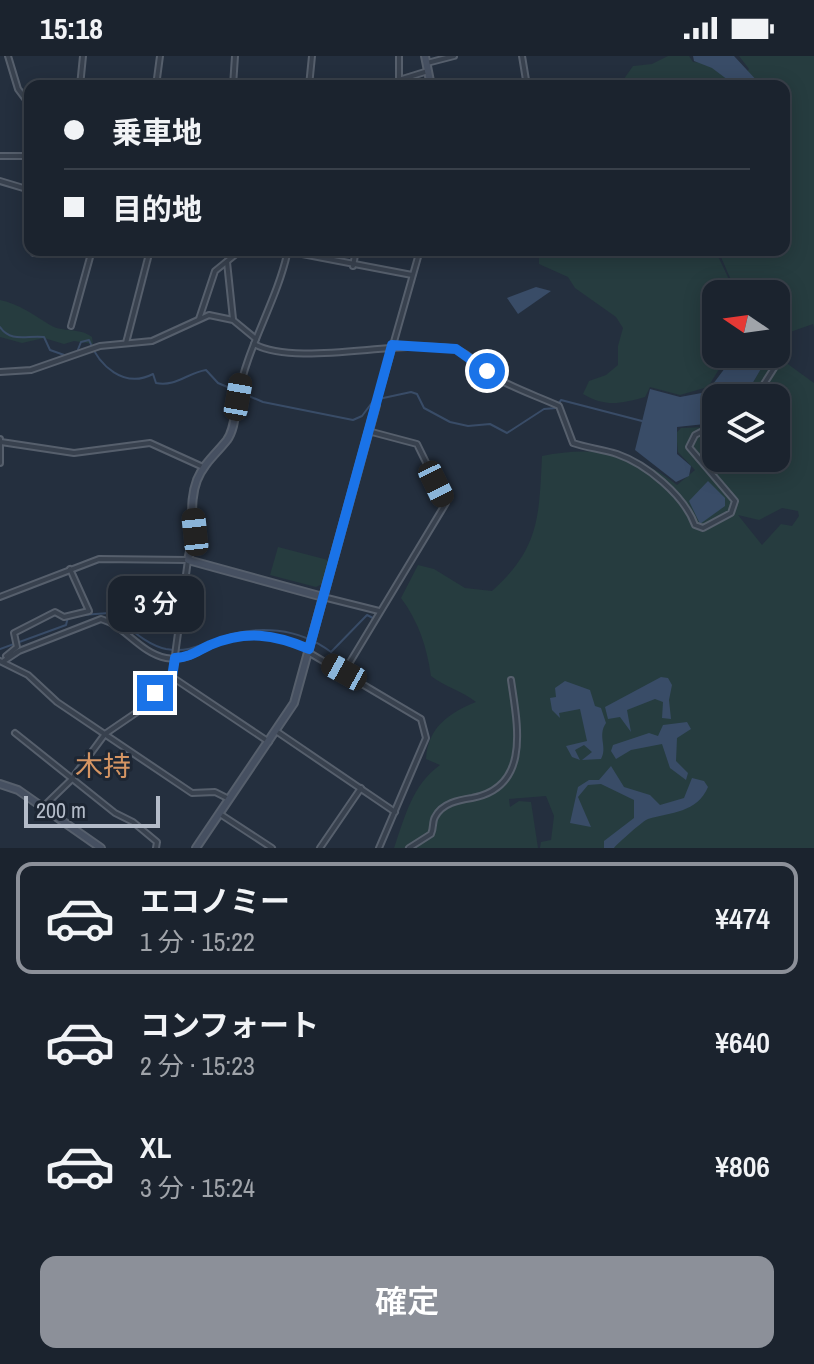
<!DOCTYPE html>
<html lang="ja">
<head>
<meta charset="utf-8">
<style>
	body { margin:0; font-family:"Archivo Narrow","Noto Sans JP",sans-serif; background:#282f3a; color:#f1f3f6; height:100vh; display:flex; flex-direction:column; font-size:30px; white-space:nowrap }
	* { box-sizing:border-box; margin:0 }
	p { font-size:26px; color:#a0a4aa }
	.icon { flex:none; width:44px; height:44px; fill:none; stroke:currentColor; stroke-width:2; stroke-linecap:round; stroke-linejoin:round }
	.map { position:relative; height:792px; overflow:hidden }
	.side { display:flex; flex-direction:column; background:#1b232e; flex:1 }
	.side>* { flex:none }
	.top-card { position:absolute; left:24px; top:24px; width:766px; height:176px; border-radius:16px; box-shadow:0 4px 20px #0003,0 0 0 2px #39404a; display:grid; align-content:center; height:176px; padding:0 40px; background:#1b232e }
	.needle { width:52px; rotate:283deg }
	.fabs { position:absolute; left:702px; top:224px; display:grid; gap:16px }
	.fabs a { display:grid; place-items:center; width:88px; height:88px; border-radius:16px; background:#1b232e; box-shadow:0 4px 20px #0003,0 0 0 2px #39404a; font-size:40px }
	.scale { position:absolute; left:24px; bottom:20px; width:136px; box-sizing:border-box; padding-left:8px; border:4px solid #b4bcc9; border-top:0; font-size:22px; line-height:28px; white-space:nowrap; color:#b4bcc9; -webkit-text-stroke:6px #1d2633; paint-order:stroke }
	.end { position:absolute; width:36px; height:36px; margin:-18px; border:10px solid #1a73e8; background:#fff; box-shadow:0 0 0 4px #fff }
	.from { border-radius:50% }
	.bubble { position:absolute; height:56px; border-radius:16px; background:#1b232e; box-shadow:0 4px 20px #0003,0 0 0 2px #39404a; font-size:26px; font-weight:600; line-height:56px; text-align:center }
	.car { position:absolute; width:24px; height:48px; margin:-24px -12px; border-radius:10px; box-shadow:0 0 6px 2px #0007; background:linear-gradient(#222 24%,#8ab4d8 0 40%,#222 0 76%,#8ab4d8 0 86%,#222 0) }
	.top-card b { display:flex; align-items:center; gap:28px; height:76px; font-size:30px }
	.top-card b+b { border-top:2px solid #39404a }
	.top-card i { width:20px; height:20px; background:#f1f3f6 }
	ul { padding:14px 0 0; list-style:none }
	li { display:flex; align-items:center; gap:24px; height:112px; margin:0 16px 12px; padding:0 24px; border:4px solid transparent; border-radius:16px }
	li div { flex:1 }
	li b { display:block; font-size:30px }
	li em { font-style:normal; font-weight:600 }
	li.current { border-color:#8c9099 }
	li>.icon { width:72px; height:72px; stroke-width:1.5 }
	.button { display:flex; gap:16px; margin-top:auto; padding:16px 40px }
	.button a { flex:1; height:92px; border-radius:16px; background:#8c9099; color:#fff; font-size:32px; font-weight:600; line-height:92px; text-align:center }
	.status { display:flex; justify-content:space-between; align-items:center; height:56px; padding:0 40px; background:#1b232e; direction:ltr }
	.status svg { height:22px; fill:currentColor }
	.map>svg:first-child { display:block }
</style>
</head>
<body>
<div class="status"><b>15:18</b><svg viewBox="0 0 49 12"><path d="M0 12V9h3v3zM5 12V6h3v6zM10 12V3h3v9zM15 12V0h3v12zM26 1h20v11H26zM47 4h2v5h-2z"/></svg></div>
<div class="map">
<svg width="814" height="792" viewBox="0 0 814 792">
	<rect width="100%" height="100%" fill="#242f3e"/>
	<g fill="#263c3f" fill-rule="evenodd">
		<path d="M668,0H689L693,6L708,7L735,29L749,13L739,0H814V272L813,268L776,281V238H737L718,194H784V30H699L688,25L692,30H619L633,10L652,8Z"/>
		<path d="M539,194H715L736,238H716V298H743L721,310L708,331L680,339L650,331L645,341C620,348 605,351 583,338L589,325L606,319L618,309V290L623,272L616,261L575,232L568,221L539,208Z"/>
		<path d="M0,244C19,248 34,259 50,269C63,277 79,271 92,281L93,288L74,285L64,288L44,282L22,287L0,281Z"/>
		<path d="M759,298H774L814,327V792H540L541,786L551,784L554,760L546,740L509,743L510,751L519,745L531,746L538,792H394C405,761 412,729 440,709L426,703C428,671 449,657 476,646C461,634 445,631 431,620C427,592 419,566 401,542L418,509L434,513L465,532L492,535C540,492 539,460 542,400C592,390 636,396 677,429L695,414L678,396L676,377L681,372L705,371L716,359V402H776V342H746L766,300ZM782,452L798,455L799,460L792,470L781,468L762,489L738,459L759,464Z"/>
		<path d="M278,491L328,504L322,528L316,531L270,519Z"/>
	</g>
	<g fill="#394c67">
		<path d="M693,0H734L760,28L736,30L712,12L694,5Z"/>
		<path d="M536,231L551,235L518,258L507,242Z"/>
		<path d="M751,298L766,304L744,342H716V358L705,368L677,371V398L691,410L689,420L676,426L635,394L650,333L680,341L707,336L728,308Z"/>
		<path d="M708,425L725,442V450L700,468L689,445Z"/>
		<path d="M661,621L668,622L672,629L669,644L671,663L662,662L663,646L655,643L627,654L631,676L620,661L608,663L605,651Z"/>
		<path d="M565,625L590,634L595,650L601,652L606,667C597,680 608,691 601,703L582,704L592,696L584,689L575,694L580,704L572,701L566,690L587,685L580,653L559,657L560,662L552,654L550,642L556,641L555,632Z"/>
		<path d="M687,666L691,673L677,682L676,705L688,717L686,724L670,712L662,688L631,694L616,703L611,695L613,689L649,677L658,680L663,669Z"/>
		<path d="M611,710L624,731L650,739L660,749L684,742L692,722L704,725L708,731C697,757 671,756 648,763C644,764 618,787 614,792H604V785L634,762V744L601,728L588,729L578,741L591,771L570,767L578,731L589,724H599Z"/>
	</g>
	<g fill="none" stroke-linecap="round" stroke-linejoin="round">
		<g stroke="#394c67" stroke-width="2">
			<path d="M0,271C11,287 27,279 44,281L50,294L67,300"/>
			<path d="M77,296L81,286L89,284C99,310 124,333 153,318L156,327C176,331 187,317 206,314L218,327L263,346L353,364L362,360L374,344L411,336L417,338L424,352L450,366L468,370L490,368L507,377L544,353L556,352L561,344L642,365"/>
			<path d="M82,559L109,557C127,569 144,588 166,593C187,597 201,589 220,582C258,568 299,572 331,596L367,559L373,562L376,558"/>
			<path d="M0,593L66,569L68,561"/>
		</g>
		<defs>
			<g id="street">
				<path d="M8,0L18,33L30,49"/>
				<path d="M399,0V24L428,15"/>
				<path d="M522,0L527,30"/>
				<path d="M427,7L454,0"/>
				<path d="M80,30L83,0"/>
				<path d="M156,30L160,0"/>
				<path d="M233,30L235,0"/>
				<path d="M309,30L312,0"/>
				<path d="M0,100H30"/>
				<path d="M0,125L30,134"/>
				<path d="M281,194L412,219"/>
				<path d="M34,197V194"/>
				<path d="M227,206L233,263"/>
				<path d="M353,210L356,194"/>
				<path d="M199,263L215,215L241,194"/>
				<path d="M71,270L92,194"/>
				<path d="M126,287L150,194"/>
				<path d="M254,288C297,311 394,284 450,292C467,294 478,310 491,319C512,332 537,340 559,350L573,387C587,392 602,393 617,398C646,408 684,439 695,469L703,472L731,457L735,445L689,391L695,379L716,368"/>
				<path d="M0,316L31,314L100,290L152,285L209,259L233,264L256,283"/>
				<path d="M238,341C247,290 277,246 288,194"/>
				<path d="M755,342L776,309L770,298"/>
				<path d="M376,349L420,194"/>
				<path d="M0,383V407"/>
				<path d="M1,386L74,397L150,387L203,411"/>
				<path d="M0,541L99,503L188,504L172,621L143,652L105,678L71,724L43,751"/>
				<path d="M323,541L379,555"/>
				<path d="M308,596L421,663L426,682L379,792"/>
				<path d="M6,600L17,591L14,577L55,556L64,561L89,555L70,513"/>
				<path d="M0,605L28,619L57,646L192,737L215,736L229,743"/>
				<path d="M4,605L19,595L101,563C125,570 140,597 166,602C183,605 192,599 207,591C242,572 274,578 309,593"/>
				<path d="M344,616L446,447L417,388L368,375"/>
				<path d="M172,621L269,686"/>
				<path d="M276,675L395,756"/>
				<path d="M15,677L115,757L133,766L157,786L156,792"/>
				<path d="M220,758L272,792"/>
				<path d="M320,792L361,732"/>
				<path d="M409,792L431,778C434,772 432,766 435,761C442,747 459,744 472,742C532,731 517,667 511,624"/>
			</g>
			<g id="secondary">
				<path d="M425,0L431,30"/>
				<path d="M238,341C235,355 235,373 227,384C216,398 204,407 197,424C187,450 197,474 188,504L323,541"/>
				<path d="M0,728L18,734L101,792"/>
				<path d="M196,792L294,647L376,349"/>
			</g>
		</defs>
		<use href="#street" stroke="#565f6c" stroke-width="8"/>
		<use href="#secondary" stroke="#565f6c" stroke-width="10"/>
		<use href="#street" stroke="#38414e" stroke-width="4"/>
		<use href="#secondary" stroke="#465061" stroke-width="6"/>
	</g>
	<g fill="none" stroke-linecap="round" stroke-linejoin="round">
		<path stroke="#1a73e8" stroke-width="10" d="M155,637L172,621L175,602C191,601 197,595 210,589C246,574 274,578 309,593L392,289L456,293L487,315"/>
	</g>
	<g text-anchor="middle" stroke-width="6" stroke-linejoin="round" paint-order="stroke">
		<g font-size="28" fill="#d59563" stroke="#1d2633">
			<text x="103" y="720">木持</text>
		</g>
	</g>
</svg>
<div class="fabs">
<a><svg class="needle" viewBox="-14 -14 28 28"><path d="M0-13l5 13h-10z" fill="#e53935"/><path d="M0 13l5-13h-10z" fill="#a0a4aa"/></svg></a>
<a><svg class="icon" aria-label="layers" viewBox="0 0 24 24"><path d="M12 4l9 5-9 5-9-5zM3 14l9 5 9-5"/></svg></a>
</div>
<div class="scale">200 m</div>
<i class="end from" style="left:487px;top:315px"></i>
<i class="end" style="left:155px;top:637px"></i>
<div class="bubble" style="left:108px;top:520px;width:96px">3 分</div>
<i class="car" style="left:238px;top:341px;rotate:10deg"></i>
<i class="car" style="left:436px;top:428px;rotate:154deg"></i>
<i class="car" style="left:195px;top:476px;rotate:354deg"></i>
<i class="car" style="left:344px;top:616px;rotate:299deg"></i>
<div class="top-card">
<b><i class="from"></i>乗車地</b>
<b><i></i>目的地</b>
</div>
</div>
<section class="side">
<ul>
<li class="current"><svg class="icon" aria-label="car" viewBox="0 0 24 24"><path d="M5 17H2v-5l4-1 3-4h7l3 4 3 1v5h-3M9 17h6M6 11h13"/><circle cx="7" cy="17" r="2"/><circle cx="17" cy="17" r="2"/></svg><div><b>エコノミー</b><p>1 分 · 15:22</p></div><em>¥474</em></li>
<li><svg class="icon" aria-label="car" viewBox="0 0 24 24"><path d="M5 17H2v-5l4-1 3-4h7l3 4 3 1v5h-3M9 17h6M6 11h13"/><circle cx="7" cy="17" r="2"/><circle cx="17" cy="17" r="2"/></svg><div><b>コンフォート</b><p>2 分 · 15:23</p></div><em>¥640</em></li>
<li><svg class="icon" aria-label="car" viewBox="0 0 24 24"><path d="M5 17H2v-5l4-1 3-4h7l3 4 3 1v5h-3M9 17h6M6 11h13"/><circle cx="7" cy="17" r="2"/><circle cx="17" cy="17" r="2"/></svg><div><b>XL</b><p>3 分 · 15:24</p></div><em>¥806</em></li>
</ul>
<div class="button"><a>確定</a></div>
</section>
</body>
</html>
